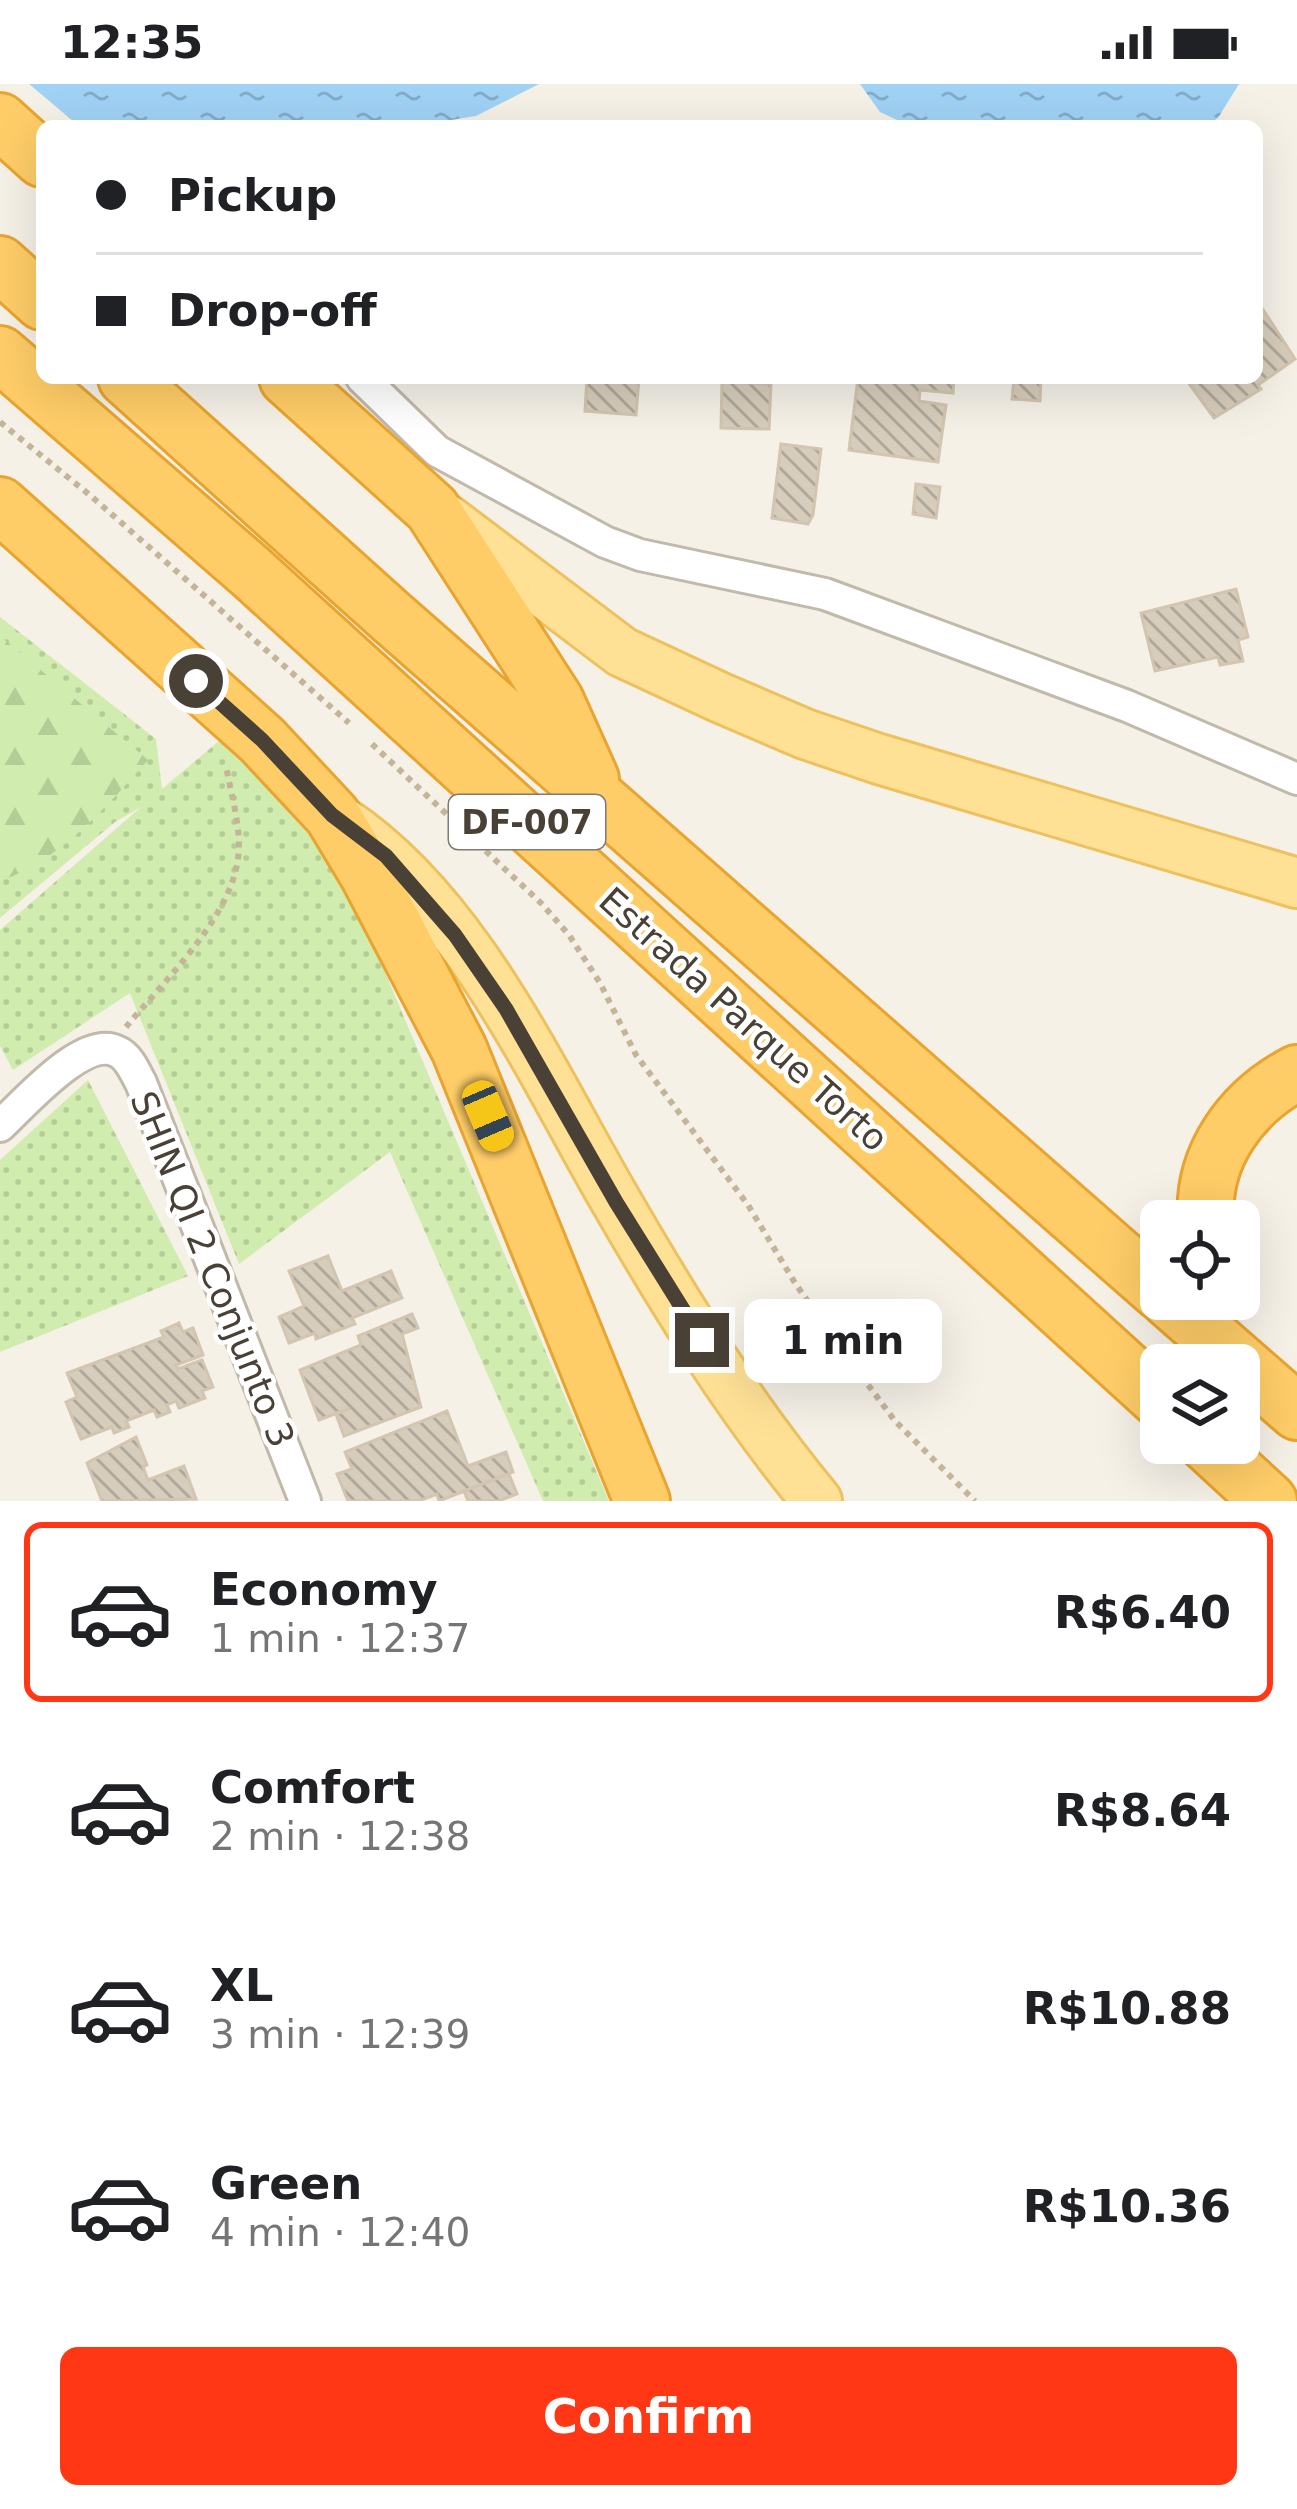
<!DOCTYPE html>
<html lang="en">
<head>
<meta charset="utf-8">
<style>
	body { margin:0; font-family:"DejaVu Sans",sans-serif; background:#f6f6f6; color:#202124; height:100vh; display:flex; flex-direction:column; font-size:45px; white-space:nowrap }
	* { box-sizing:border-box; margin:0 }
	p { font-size:39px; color:#757577 }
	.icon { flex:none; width:66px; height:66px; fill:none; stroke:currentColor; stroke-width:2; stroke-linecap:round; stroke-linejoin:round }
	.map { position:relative; height:1417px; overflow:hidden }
	.drawer { display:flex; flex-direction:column; background:#fff; flex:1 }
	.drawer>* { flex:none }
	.guide { position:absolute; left:36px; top:36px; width:1227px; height:264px; border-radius:18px; box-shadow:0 12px 48px #0002; display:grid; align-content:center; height:264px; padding:0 60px; background:#fff }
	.buttons { position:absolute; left:1140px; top:1116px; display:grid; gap:24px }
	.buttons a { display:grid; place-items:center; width:120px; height:120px; border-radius:18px; background:#fff; box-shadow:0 12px 48px #0002; font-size:60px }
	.end { position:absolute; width:54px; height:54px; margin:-27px; border:15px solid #494136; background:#fff; box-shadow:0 0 0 6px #fff }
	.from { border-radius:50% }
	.bubble { position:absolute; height:84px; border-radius:18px; background:#fff; box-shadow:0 12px 48px #0002; font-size:39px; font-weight:800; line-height:84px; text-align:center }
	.car { position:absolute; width:36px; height:72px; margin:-36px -18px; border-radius:15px; box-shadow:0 0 9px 3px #0007; background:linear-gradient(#f5c518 24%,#345 0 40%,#f5c518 0 76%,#345 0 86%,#f5c518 0) }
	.guide b { display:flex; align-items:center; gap:42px; height:114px; font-size:45px }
	.guide b+b { border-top:3px solid #e0e0e0 }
	.guide i { width:30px; height:30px; background:#202124 }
	ul { padding:21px 0 0; list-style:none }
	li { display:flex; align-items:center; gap:36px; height:180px; margin:0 24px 18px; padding:0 36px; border:6px solid transparent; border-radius:18px }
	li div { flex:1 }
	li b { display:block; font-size:45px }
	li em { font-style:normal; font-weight:800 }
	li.current { border-color:#ff3714 }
	li>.icon { width:108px; height:108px; stroke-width:1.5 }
	.action { display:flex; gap:24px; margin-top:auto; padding:24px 60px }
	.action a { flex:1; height:138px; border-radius:18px; background:#ff3714; color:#fff; font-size:48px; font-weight:800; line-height:138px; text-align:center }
	.status { display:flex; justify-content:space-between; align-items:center; height:84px; padding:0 60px; background:#fff; direction:ltr }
	.status svg { height:33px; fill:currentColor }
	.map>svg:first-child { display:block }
</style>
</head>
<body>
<div class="status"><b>12:35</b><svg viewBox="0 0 49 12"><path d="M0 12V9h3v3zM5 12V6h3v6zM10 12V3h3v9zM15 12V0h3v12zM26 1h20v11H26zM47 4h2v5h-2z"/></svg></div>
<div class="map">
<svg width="1297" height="1417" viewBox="0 0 1297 1417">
	<defs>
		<pattern id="green-dots" width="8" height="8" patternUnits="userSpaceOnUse" patternTransform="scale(3)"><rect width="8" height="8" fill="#d0ecae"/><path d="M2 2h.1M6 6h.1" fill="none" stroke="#b4cc96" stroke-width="1.8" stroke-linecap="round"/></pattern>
		<pattern id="forest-firs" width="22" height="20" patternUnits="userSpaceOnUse" patternTransform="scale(3)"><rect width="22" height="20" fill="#d0ecae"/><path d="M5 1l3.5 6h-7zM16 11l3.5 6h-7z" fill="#b4cc96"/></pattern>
		<pattern id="water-ripples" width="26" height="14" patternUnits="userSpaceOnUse" patternTransform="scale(3)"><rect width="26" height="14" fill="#a0d2f5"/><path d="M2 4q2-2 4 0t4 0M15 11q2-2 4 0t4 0" fill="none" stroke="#84acc7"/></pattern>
		<pattern id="building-back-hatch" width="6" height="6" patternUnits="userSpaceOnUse" patternTransform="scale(3)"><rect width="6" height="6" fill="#d7cdbc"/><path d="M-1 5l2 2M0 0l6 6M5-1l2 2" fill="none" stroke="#b0a89a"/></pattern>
	</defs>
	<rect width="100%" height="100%" fill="#f5f1e7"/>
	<g fill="url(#green-dots)">
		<path d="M0,533L156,655L162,705L220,656L337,775L609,1417H543L390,1068L239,1180L130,909L13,986L0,962V846L141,723L115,738L0,834Z"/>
		<path d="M88,996L188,1192L0,1268V1076Z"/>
	</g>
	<path fill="url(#forest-firs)" d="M0,552L148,676C107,722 60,777 0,797Z"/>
	<g fill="url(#water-ripples)">
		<path d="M29,0H539L476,32L413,42H79Z"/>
		<path d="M860,0H1239L1218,34L1205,42H910L880,28Z"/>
	</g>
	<g fill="url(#building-back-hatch)" stroke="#d3c5af" stroke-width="3">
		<path d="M1262,224L1295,275L1258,301L1261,305L1214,334L1185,294H1257V227Z"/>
		<path d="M587,294H639L636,331L585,327Z"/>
		<path d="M858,294H954L953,309L920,306L919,317L946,321L938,378L849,366Z"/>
		<path d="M1014,294H1041L1040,317L1012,315Z"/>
		<path d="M722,298L771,300L769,345L721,344Z"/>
		<path d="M781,360L821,365L813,431L808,440L772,434Z"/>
		<path d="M916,400L940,403L936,434L913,430Z"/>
		<path d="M1236,505L1248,553L1238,556L1243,577L1220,581L1218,573L1155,587L1141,529Z"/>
		<path d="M328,1172L342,1207L391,1187L402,1214L352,1234L355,1240L316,1255L315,1249L289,1259L279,1233L304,1222L289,1187Z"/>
		<path d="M412,1230L418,1244L402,1250L421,1323L344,1352L336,1330L350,1324L319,1336L300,1286L361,1261L358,1252Z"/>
		<path d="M179,1239L183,1248L193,1244L203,1271L176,1281L178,1285L202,1276L213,1303L202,1307L205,1314L179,1324L176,1317L167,1321L170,1328L157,1333L154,1326L126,1337L129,1343L114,1349L112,1343L81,1355L66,1318L77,1313L67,1289L164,1253L161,1247Z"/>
		<path d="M447,1327L468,1382L506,1368L513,1388L439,1417L437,1410L419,1417H348L337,1390L352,1385L345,1368Z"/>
		<path d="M136,1353L147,1381L143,1383L148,1396L184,1382L196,1415L102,1417L87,1379Z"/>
		<path d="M509,1390L517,1410L498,1417H468L464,1407Z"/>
	</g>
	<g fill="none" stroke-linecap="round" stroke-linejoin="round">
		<defs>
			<g id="street">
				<path d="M362,294L437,367L605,458L640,471L825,510L1127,622L1297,695"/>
				<path d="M0,1042C24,1020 85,949 118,968C129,973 135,988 141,999L305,1417"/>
			</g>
			<g id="primary">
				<path d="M446,435L622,568L721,614L805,650L879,675L1297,799"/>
				<path d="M341,737C466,820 540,986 613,1112C674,1218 739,1323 817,1417"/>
			</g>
			<g id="highway">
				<path d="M0,37L42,75"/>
				<path d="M0,180L42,218"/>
				<path d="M0,270L251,488L1161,1317"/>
				<path d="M126,294L389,531L1161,1209"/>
				<path d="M287,294L432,425L556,617L591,695"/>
				<path d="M0,421L262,656L332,731L368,791L459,965L642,1417"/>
				<path d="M1206,1137C1201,1073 1241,1018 1297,989"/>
				<path d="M1168,1215L1297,1328"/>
				<path d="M1206,1359L1269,1417"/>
			</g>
		</defs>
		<use href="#street" stroke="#c1b9a9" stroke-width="36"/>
		<use href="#primary" stroke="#ecc15e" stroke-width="54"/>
		<use href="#highway" stroke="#e8a42e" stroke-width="60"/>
		<g stroke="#c4b599" stroke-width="6" stroke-dasharray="6 6" stroke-linecap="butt">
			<path d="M0,338L91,412L349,639"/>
			<path d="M372,660L541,819L569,851L600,899L636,971L748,1121L795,1199L840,1263L895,1337L975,1417"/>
			<path d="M126,943C163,898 231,834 238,774C242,745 231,711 226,682"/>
		</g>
		<use href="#street" stroke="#fff" stroke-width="30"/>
		<use href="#primary" stroke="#ffe196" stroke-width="48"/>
		<use href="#highway" stroke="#ffcd68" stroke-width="54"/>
	</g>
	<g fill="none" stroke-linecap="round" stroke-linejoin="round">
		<path stroke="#494136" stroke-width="15" d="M196,597L262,656L332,731L386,772L455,851L506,925L616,1118L702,1256"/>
	</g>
	<g text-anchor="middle" stroke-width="9" stroke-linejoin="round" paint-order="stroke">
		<rect fill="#fff" stroke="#807a72" stroke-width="3" x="449" y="711" width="156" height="54" rx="9"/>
		<g font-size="33" font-weight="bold" fill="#494136">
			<text x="527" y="750">DF-007</text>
		</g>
		<g font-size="36" fill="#494136" stroke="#fff">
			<text transform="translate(744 935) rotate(42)" y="13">Estrada Parque Torto</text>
			<text transform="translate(213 1185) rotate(68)" y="13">SHIN QI 2 Conjunto 3</text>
		</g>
	</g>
</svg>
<div class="buttons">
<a><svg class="icon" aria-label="locate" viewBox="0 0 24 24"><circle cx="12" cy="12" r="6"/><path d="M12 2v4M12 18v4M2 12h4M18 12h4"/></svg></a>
<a><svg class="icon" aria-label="layers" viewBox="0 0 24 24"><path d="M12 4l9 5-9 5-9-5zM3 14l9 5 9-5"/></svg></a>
</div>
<i class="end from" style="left:196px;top:597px"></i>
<i class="end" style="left:702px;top:1256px"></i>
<div class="bubble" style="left:744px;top:1215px;width:198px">1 min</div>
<i class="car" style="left:488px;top:1032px;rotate:157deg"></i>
<div class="guide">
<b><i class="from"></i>Pickup</b>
<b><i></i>Drop-off</b>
</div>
</div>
<section class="drawer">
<ul>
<li class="current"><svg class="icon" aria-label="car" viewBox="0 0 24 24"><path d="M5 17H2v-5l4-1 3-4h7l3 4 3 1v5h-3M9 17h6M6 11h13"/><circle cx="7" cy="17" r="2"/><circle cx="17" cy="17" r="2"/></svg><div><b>Economy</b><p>1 min · 12:37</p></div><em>R$6.40</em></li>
<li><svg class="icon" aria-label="car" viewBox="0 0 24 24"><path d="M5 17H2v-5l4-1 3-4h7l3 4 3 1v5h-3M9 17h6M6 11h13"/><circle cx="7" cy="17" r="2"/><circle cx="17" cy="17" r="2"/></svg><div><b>Comfort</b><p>2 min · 12:38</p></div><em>R$8.64</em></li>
<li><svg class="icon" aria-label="car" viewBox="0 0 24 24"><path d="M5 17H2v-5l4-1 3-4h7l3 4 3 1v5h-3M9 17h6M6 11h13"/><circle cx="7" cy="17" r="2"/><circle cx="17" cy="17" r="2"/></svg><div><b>XL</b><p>3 min · 12:39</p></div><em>R$10.88</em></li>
<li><svg class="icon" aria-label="car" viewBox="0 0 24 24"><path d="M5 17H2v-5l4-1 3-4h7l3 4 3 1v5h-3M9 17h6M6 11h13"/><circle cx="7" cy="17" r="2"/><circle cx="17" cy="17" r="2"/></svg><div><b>Green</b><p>4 min · 12:40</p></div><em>R$10.36</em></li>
</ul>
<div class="action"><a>Confirm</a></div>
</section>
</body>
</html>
